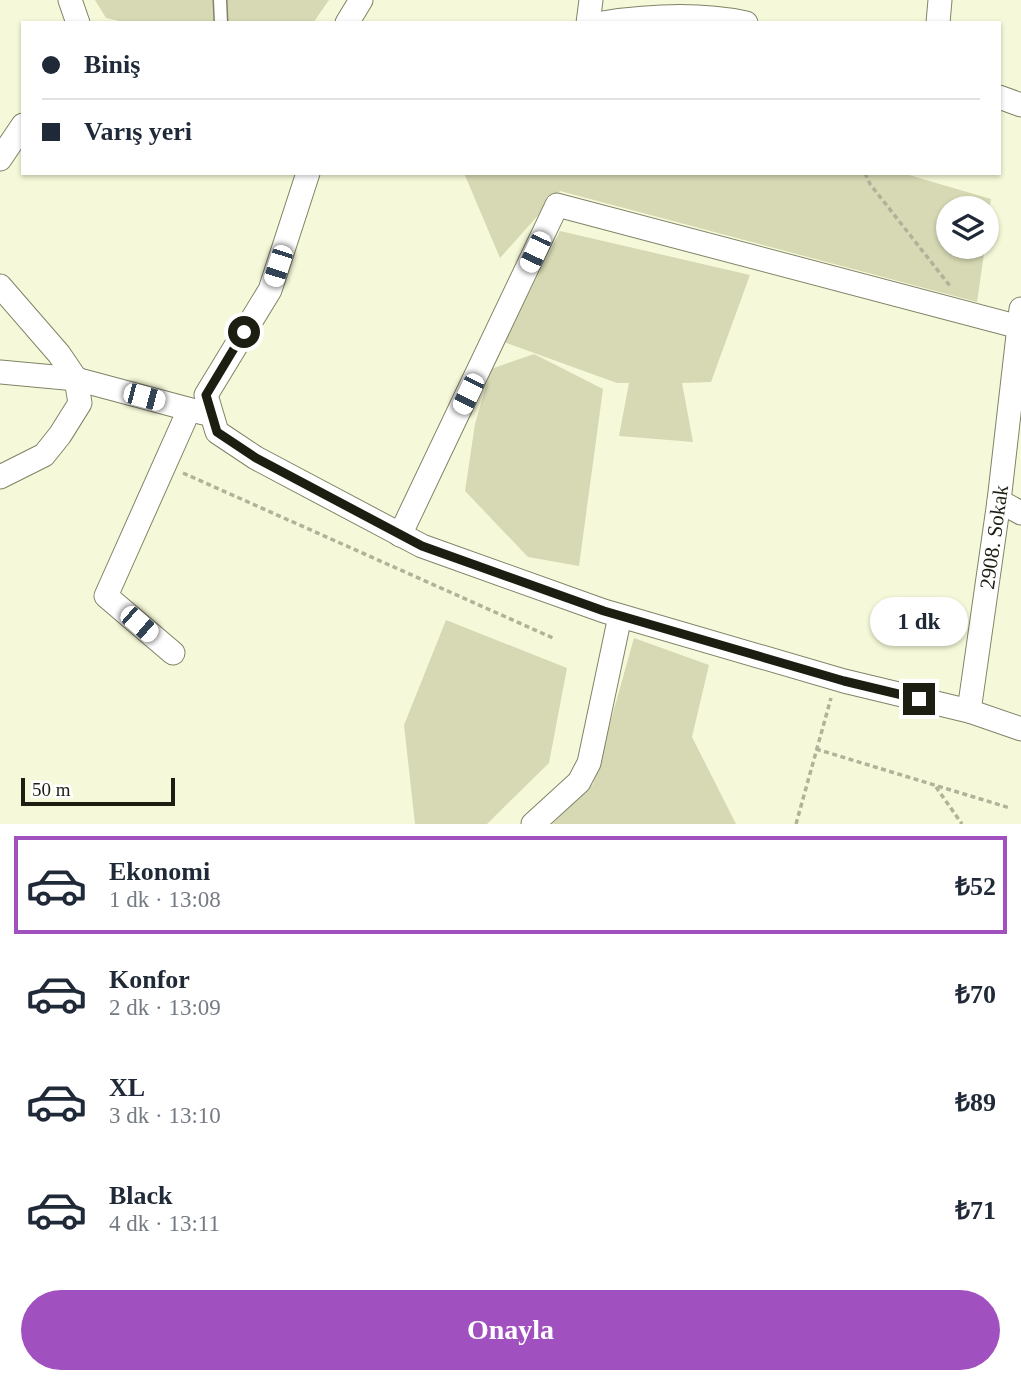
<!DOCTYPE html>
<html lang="tr">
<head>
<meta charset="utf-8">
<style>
	body { margin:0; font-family:"Times New Roman",serif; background:#f2f2f3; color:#1f2937; height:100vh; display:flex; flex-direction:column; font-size:26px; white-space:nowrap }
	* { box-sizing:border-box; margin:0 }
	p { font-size:23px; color:#747a83 }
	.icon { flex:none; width:38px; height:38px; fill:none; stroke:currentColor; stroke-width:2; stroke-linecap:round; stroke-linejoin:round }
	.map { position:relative; height:824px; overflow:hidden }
	.details { display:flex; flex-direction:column; background:#fff; flex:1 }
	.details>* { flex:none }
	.banner { position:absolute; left:21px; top:21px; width:980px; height:154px; border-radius:0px; box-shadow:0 2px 5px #0004; display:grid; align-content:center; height:154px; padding:0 21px; background:#fff }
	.fabs { position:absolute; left:936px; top:196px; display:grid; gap:14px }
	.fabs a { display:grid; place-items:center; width:63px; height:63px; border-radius:50%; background:#fff; box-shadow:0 2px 5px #0004; font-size:35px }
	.scale { position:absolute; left:21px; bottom:18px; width:154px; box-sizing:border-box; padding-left:7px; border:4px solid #1d1e12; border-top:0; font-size:19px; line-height:24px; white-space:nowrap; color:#1d1e12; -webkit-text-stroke:5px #fff; paint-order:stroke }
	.end { position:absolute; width:32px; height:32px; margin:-16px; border:9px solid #1d1e12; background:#fff; box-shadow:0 0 0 4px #fff }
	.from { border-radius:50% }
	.bubble { position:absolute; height:49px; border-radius:24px; background:#fff; box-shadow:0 2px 5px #0004; font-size:23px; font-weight:800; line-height:49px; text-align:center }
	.car { position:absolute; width:21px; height:42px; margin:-21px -10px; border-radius:9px; box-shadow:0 0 5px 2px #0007; background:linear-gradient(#fff 24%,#345 0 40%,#fff 0 76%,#345 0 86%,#fff 0) }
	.banner b { display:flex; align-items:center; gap:24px; height:66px; font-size:26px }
	.banner b+b { border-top:2px solid #e0e1e3 }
	.banner i { width:18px; height:18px; background:#1f2937 }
	ul { padding:12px 0 0; list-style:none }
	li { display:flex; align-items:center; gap:21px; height:98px; margin:0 14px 10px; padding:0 7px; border:4px solid transparent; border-radius:0px }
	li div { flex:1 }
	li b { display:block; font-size:26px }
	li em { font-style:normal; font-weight:800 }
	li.on { border-color:#a150c0 }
	li>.icon { width:63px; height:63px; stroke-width:1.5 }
	.button { display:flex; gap:14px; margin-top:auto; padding:14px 21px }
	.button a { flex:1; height:80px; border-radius:42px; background:#a150c0; color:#fff; font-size:28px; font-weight:800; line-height:80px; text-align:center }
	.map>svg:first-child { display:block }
</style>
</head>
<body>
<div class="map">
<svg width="1021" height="824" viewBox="0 0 1021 824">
	<rect width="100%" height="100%" fill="#f6f9d9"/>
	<g fill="#d6d9b3">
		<path d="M95,0H329L313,23H128L106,18Z"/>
		<path d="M464,173H902L991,199L987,229V208H948V247H985L977,302L560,191L500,258Z"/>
		<path d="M560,231L750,275L711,382L682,383L693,442L619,436L629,383H617L504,342Z"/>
		<path d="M534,354L603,389L579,566L528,557L465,491L475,424L491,369Z"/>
		<path d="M446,620L567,668L549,763L487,824H415L404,725Z"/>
		<path d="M634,638L709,665L692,737L736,824H552L593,784Z"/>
	</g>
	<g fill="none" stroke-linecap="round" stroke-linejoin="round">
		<defs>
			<path id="service" d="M220,0L221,23"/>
			<g id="minor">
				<path d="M70,0L78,23"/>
				<path d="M347,23L361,0"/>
				<path d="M588,23L591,0"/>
				<path d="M602,23C648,16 699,13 746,23"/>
				<path d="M938,23L940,0"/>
				<path d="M999,97L1021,105"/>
				<path d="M0,159L23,125"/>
				<path d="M308,173L270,290L206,395L217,432L256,458L422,546L604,611L844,681L969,711"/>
				<path d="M0,286L59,354L76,379L80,403L60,435L44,455L0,477"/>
				<path d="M1021,309L999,501L969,711L1021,729"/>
				<path d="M0,372L76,379L203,413"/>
				<path d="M999,501L1021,513"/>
				<path d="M400,535L557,205L1019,327"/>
				<path d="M173,653L106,596L189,410"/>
				<path d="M533,824L579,782L589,763L620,616"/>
			</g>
		</defs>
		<use href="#service" stroke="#818367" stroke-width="15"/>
		<use href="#minor" stroke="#818367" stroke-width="25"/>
		<g stroke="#b0b299" stroke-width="3.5" stroke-dasharray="5 3.5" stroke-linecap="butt">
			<path d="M865,173L870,184L950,286"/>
			<path d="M183,473L553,638"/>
			<path d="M816,749L1010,808"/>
			<path d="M936,787L962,824"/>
			<path d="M796,824L831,698"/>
		</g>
		<use href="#service" stroke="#fff" stroke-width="12"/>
		<use href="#minor" stroke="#fff" stroke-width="23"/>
	</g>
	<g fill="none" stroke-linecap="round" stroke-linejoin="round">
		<path stroke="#1d1e12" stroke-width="9" d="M244,332L206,395L217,432L256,458L422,546L604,611L844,681L919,699"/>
	</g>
	<g text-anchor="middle" stroke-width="6" stroke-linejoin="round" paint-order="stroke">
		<g font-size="21" fill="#1d1e12" stroke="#fff">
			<text transform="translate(994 537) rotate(-82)" y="7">2908. Sokak</text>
		</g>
	</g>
</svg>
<div class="fabs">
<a><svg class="icon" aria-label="layers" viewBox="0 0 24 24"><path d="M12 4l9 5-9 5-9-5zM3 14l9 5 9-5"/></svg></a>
</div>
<div class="scale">50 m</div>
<i class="end from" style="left:244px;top:332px"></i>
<i class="end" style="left:919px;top:699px"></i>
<div class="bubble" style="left:870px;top:597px;width:98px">1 dk</div>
<i class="car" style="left:535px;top:252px;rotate:205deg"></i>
<i class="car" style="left:278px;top:266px;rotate:198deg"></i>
<i class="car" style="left:468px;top:394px;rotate:206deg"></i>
<i class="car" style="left:144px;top:397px;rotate:105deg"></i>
<i class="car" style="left:139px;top:624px;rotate:131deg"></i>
<div class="banner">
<b><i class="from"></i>Biniş</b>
<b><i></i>Varış yeri</b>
</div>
</div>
<section class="details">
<ul>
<li class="on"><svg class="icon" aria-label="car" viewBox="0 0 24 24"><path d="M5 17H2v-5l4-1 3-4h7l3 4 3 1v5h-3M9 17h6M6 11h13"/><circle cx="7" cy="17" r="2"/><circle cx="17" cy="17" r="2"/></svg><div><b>Ekonomi</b><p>1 dk · 13:08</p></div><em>₺52</em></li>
<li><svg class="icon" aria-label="car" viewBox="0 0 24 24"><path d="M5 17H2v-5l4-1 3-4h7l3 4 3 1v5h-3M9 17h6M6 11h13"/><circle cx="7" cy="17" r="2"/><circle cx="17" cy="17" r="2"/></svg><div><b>Konfor</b><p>2 dk · 13:09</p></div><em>₺70</em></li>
<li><svg class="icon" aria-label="car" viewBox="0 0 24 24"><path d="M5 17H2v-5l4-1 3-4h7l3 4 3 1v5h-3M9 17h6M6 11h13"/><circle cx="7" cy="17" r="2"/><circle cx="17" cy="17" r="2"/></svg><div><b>XL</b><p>3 dk · 13:10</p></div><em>₺89</em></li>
<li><svg class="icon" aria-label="car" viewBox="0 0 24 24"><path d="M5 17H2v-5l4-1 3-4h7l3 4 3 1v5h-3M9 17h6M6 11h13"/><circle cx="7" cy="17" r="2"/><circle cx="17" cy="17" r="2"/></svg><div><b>Black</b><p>4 dk · 13:11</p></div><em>₺71</em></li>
</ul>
<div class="button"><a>Onayla</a></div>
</section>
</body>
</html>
